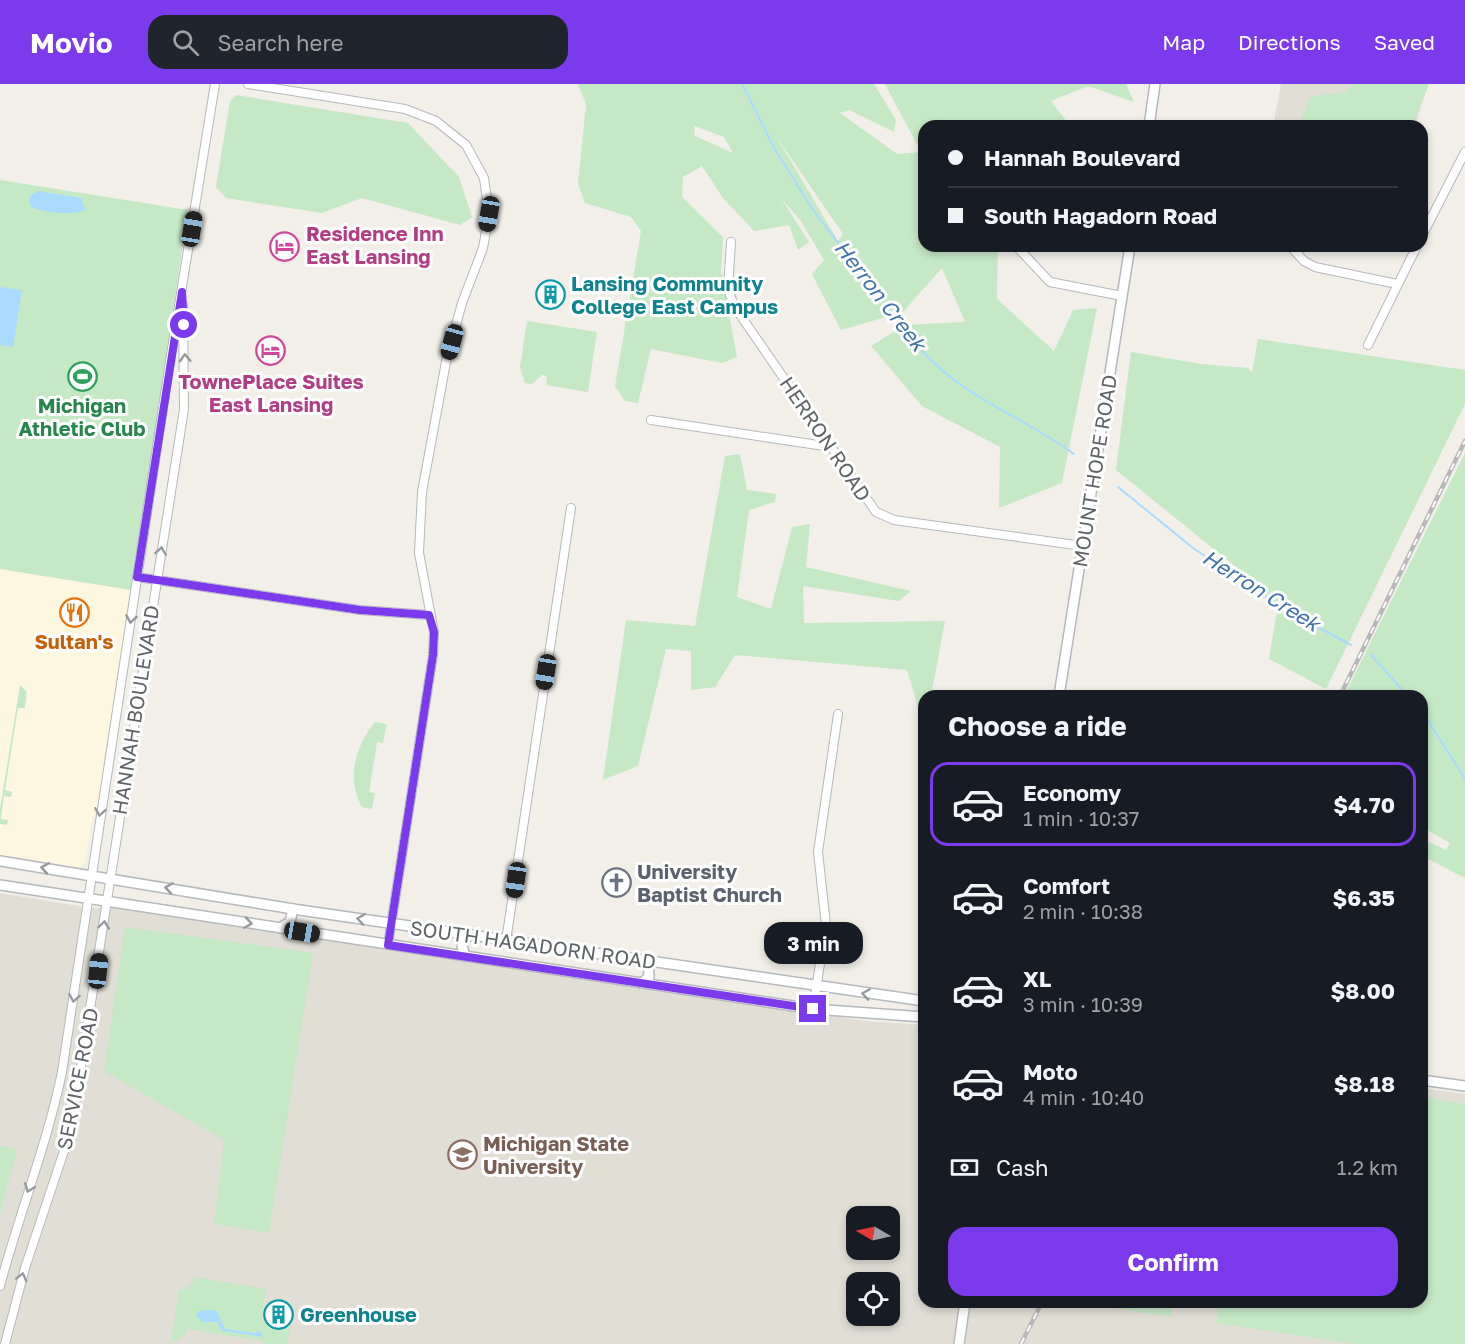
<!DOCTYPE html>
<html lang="en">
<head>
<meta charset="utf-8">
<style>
	body { margin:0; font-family:"Golos Text",sans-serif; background:#20242c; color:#f1f3f6; height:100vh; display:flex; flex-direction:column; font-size:22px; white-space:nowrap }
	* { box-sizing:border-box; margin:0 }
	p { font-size:20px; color:#9ea1a6 }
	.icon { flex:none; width:33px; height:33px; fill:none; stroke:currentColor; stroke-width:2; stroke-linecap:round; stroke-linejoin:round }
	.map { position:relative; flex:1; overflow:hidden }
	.panel { position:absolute; left:918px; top:606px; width:510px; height:618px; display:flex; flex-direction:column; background:#171b24; border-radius:18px; box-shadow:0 3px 9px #0003 }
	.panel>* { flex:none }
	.banner { position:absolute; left:918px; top:36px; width:510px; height:132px; border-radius:18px; box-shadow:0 3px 9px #0003; display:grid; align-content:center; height:132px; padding:0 30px; background:#171b24 }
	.needle { width:39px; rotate:279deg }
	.fabs { position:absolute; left:846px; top:1122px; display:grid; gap:12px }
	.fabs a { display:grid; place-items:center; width:54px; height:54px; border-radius:12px; background:#171b24; box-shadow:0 3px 9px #0003; font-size:30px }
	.end { position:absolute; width:27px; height:27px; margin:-14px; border:8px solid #7c3aed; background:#fff; box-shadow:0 0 0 3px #fff }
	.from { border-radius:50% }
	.bubble { position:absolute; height:42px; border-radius:18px; background:#171b24; box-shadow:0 3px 9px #0003; font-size:20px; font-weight:700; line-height:42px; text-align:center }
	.car { position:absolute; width:18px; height:36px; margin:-18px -9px; border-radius:8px; box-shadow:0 0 4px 2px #0007; background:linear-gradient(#222 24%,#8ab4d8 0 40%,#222 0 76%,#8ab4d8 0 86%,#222 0) }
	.banner b { display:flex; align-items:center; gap:21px; height:57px; font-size:22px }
	.banner b+b { border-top:2px solid #363941 }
	.banner i { width:15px; height:15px; background:#f1f3f6 }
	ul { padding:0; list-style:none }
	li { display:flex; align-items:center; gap:18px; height:84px; margin:0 12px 9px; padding:0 18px; border:3px solid transparent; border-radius:18px }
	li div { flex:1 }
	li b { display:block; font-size:22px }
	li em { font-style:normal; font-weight:700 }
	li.current { border-color:#7c3aed }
	li>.icon { width:54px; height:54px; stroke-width:1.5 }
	h2 { padding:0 30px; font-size:27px; line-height:72px }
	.pay { display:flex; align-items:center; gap:15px; height:66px; padding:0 30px; font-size:22px }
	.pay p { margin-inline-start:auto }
	.cta { display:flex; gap:12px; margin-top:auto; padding:12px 30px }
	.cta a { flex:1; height:69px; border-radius:18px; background:#7c3aed; color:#fff; font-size:24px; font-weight:700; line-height:69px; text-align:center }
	header { display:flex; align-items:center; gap:36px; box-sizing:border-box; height:84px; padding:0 30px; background:#7c3aed; color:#fff }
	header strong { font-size:28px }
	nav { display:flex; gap:33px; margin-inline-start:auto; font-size:21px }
	.search { width:420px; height:54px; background:#20242c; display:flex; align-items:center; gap:15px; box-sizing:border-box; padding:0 21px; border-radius:18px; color:#9ea1a6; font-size:22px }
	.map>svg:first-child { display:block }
</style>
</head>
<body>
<header>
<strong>Movio</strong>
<div class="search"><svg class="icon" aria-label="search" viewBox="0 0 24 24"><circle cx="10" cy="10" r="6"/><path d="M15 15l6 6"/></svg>Search here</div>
<nav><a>Map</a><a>Directions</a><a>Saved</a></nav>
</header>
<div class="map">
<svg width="1465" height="1260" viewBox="0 0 1465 1260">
	<rect width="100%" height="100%" fill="#f1efe8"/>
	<path fill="#fef7e0" d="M0,485L131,506L98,722L91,739L85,778L79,784L0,772Z"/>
	<g fill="#e1ded6" fill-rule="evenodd">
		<path d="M1281,0H1428L1415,42H1313L1274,37Z"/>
		<path d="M0,809L91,824H117L866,937L924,941V1218H1422V1004L1465,1010V1260H0ZM856,1132H890V1166H856ZM856,1198H890V1232H856Z"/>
	</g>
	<g fill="#c5e8c5" fill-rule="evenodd">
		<path d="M578,0H874L896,36L894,48L849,26L840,29L897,70L921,68L885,0H1126L1134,18L1088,2L1051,17L1070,42H924V162H998L997,215L1054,267L1073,226L1097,224L1062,399L999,424L1000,363L922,322L871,262L905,241L965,238L942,184L903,228L841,246L812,190L824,176L801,137L781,114L809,158L798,166L789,141L754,147L723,114L702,82L683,93L682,113L723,153L721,188L737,273L722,279L651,265L638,319L625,317L615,302L641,147L631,133L585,119L578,100L586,20ZM694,42L724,53L733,69L695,52ZM776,52L843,150L838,157Z"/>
		<path d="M1354,0H1429L1412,42H1319L1301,36L1310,13L1344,8Z"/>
		<path d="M236,11L408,39L459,93L472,133L460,141L362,114L322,129L226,114L216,103L230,17Z"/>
		<path d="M0,96L188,126L131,506L0,485Z"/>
		<path d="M527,237L597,248L588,308L546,301L547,292L542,291L532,300L525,299L520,283Z"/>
		<path d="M1258,255L1465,286V320L1326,605L1269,575L1278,521L1235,493L1241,487L1116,386L1131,268L1201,280L1248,284L1252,289Z"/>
		<path d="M1465,369V794L1422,772V755L1446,766L1450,759L1422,743V612H1344Z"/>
		<path d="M740,370L747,406L776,410L775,418L749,426L737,513L771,525L792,443L810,440L806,483L911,507L899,517L803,502L804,539L945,537L931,612H924V622L918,623L907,586L735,571L715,603L691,606V567L666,565L638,682L603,696L626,536L695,542L725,372Z"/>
		<path d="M20,601L27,608L25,624H18L5,706L12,708L11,713L4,712L1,735L8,736L7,741L0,740V725Z"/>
		<path d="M375,638L387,640L383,659L377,658L369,708L375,709L372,725L362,723C346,694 355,663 375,638Z"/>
		<path d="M125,843L313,869L269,1149L214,1140L224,1056L104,987Z"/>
		<path d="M1422,1013L1465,1020V1260H1355L1216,1239L1219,1218H1422Z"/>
		<path d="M0,1062L17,1065L0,1130Z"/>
		<path d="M194,1193L266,1205L261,1238L290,1243L287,1260H263V1257L186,1245L185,1251L171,1259L179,1205L184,1206L193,1199Z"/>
		<path d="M1079,1218H1173L1171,1233Z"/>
	</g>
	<g fill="#aadaff">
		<path d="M38,107L81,114L85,126C75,132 37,129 30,121V112Z"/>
		<path d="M0,203L22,206L13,263L0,261Z"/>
		<path d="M216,1226L225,1245L255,1249L259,1247L264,1253L222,1247L217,1238H202L196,1231L199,1227Z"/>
	</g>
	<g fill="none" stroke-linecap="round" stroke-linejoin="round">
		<g stroke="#aadaff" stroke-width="2">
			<path d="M742,0L774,64L815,129L923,268C966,315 1024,333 1074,370"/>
			<path d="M1118,403L1193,464L1284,525L1351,561"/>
			<path d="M1371,571L1408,612"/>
			<path d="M1422,627L1465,695"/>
		</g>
		<defs>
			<g id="minor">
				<path d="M248,0L405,25L436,37L466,61L484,94L489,130L483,164L462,219L446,278L422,408L419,469L434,548L433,571L388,861"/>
				<path d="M1422,152L1465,68"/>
				<path d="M731,158L728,205L734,222L876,428L894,436L1083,462"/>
				<path d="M1016,162L1050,198L1122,212"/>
				<path d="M1290,162L1304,177L1315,183L1397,200"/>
				<path d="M1368,261L1417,162"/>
				<path d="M651,336L831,363"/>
				<path d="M137,493L360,526L429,531"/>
				<path d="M506,857L571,424"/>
				<path d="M813,925L826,841L818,768L838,630"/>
				<path d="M0,1202C19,1130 47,1061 62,988L173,258L215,0"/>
				<path d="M5,1260L25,1184L71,1046L184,325L183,221"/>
			</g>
			<g id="tertiary">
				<path d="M1149,42L1155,0"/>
				<path d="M1059,612L1130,162"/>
				<path d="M0,777L293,825L924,917"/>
				<path d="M0,801L813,925L924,933"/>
				<path d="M280,844L290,838L293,825"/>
				<path d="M465,872L462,862L468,851"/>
				<path d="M642,899L649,893L648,878"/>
				<path d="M1422,996L1465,1002"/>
				<path d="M959,1260L965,1218"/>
			</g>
		</defs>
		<use href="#minor" stroke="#b5b8bc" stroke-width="10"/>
		<use href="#tertiary" stroke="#b5b8bc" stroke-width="12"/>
		<use href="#minor" stroke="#fff" stroke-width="8"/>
		<use href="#tertiary" stroke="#fff" stroke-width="9"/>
		<defs>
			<g id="rail">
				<path d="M1340,612L1465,357"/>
				<path d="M1021,1260L1042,1218"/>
			</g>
		</defs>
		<use href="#rail" stroke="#b6b7b8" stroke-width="4.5"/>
		<use href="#rail" stroke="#fff" stroke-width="2" stroke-dasharray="7" stroke-linecap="butt"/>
	</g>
	<defs><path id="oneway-chevron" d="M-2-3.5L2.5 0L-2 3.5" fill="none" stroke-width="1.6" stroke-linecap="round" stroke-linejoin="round" transform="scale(1.5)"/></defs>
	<g stroke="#979a9d">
		<use href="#oneway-chevron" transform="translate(185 274) rotate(-92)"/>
		<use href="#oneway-chevron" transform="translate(161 467) rotate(-81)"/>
		<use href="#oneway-chevron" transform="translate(131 535) rotate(99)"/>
		<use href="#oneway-chevron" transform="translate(100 728) rotate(99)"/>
		<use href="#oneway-chevron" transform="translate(45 784) rotate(-171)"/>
		<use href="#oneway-chevron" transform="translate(169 804) rotate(-171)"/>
		<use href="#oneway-chevron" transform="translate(361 835) rotate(-172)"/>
		<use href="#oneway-chevron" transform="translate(248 839) rotate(9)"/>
		<use href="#oneway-chevron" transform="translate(104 841) rotate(-83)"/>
		<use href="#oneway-chevron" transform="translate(866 910) rotate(-172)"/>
		<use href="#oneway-chevron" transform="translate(74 914) rotate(100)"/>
		<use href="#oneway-chevron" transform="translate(29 1104) rotate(110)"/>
		<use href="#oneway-chevron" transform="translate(22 1193) rotate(-76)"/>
	</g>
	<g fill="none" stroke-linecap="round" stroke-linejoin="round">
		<path stroke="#7c3aed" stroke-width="8" d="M184,241L182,208L137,493L360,526L429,531L434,548L433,571L388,861L813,925"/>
	</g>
	<defs>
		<symbol id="hotel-ring" viewBox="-11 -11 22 22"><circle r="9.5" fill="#fff" stroke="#d1479c" stroke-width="1.5"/><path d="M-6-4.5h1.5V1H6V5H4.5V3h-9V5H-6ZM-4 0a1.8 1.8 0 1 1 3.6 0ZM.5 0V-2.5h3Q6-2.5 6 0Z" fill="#d1479c"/></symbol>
		<symbol id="building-ring" viewBox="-11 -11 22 22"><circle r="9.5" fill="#fff" stroke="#0f9aa8" stroke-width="1.5"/><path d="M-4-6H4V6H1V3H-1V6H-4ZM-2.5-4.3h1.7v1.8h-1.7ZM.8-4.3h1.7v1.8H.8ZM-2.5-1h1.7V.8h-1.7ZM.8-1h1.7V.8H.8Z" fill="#0f9aa8"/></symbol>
		<symbol id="stadium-ring" viewBox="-11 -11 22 22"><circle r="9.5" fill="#fff" stroke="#2e9e5b" stroke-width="1.5"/><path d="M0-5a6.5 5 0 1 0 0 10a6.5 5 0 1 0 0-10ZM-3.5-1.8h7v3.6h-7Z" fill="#2e9e5b"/></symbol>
		<symbol id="restaurant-ring" viewBox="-11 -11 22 22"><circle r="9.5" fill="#fff" stroke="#e8710a" stroke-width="1.5"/><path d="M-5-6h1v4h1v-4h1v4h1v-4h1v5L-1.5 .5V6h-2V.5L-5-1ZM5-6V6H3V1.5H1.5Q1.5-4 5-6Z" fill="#e8710a"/></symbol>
		<symbol id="church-ring" viewBox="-11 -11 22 22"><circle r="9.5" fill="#fff" stroke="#6b7280" stroke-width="1.5"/><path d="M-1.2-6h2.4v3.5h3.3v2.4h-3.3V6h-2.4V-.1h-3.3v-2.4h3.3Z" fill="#6b7280"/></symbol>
		<symbol id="university-ring" viewBox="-11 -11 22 22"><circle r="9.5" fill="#fff" stroke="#8d6e63" stroke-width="1.5"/><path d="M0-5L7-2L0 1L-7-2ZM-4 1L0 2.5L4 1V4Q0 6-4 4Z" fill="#8d6e63"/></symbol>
	</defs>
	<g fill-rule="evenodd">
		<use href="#hotel-ring" x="268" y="146" width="33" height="33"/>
		<use href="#building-ring" x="534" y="194" width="33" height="33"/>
		<use href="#hotel-ring" x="254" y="250" width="33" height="33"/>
		<use href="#stadium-ring" x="66" y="276" width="33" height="33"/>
		<use href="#restaurant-ring" x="58" y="512" width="33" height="33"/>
		<use href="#church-ring" x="600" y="782" width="33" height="33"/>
		<use href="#university-ring" x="446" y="1054" width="33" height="33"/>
		<use href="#building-ring" x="262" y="1214" width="33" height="33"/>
	</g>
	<g text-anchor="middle" stroke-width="6" stroke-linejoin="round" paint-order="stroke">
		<g font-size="20" font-weight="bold" fill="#b23c85" stroke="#fff" text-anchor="start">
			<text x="306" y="157">Residence Inn<tspan x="306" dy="23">East Lansing</tspan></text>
			<text x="271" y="305" text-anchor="middle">TownePlace Suites<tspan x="271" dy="23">East Lansing</tspan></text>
		</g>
		<g font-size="20" font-weight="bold" fill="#0d838f" stroke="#fff" text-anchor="start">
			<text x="571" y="207">Lansing Community<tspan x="571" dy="23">College East Campus</tspan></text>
			<text x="300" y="1238">Greenhouse</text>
		</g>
		<g font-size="20" font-weight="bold" fill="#27864d" stroke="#fff">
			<text x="82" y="329">Michigan<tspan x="82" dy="23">Athletic Club</tspan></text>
		</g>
		<g font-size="20" fill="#5f6368" stroke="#fff">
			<text transform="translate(825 355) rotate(56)" y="7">HERRON ROAD</text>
			<text transform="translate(1095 387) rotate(-81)" y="7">MOUNT HOPE ROAD</text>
			<text transform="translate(136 626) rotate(-81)" y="7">HANNAH BOULEVARD</text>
			<text transform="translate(533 861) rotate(8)" y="7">SOUTH HAGADORN ROAD</text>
			<text transform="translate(78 995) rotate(-79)" y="7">SERVICE ROAD</text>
		</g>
		<g font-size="20" font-weight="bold" fill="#c56008" stroke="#fff">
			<text x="74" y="565">Sultan's</text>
		</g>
		<g font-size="20" font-weight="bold" fill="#5b616d" stroke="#fff" text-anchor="start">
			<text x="637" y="795">University<tspan x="637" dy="23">Baptist Church</tspan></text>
		</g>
		<g font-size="20" font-weight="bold" fill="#785e54" stroke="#fff" text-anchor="start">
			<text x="483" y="1067">Michigan State<tspan x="483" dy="23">University</tspan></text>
		</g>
		<g font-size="21" font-style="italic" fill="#4174aa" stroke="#fff">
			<text transform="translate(880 212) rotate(52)" y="7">Herron Creek</text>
			<text transform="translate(1261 507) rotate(32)" y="7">Herron Creek</text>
		</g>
	</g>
</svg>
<div class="fabs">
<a><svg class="needle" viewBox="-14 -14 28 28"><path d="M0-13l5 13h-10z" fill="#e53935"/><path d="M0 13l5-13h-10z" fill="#9ea1a6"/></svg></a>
<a><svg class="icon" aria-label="locate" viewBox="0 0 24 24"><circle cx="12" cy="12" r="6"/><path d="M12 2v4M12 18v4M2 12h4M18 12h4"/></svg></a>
</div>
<i class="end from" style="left:184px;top:241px"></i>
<i class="end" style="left:813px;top:925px"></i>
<div class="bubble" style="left:764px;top:838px;width:99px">3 min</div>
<i class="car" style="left:489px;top:130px;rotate:190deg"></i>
<i class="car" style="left:192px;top:145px;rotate:9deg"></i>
<i class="car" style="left:452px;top:258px;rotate:195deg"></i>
<i class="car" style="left:546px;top:588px;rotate:189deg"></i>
<i class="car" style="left:516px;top:796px;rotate:188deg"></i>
<i class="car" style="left:302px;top:848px;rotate:99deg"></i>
<i class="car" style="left:98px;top:887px;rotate:6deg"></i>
<div class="banner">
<b><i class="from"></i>Hannah Boulevard</b>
<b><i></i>South Hagadorn Road</b>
</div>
<section class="panel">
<h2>Choose a ride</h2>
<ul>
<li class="current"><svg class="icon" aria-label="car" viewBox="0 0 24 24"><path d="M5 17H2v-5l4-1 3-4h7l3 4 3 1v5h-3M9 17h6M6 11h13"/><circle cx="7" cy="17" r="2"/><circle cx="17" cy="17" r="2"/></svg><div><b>Economy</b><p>1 min · 10:37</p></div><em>$4.70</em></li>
<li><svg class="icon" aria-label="car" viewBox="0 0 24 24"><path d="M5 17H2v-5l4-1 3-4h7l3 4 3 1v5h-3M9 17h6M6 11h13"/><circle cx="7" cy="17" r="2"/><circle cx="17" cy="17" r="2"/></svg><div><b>Comfort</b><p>2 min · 10:38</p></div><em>$6.35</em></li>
<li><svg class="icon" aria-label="car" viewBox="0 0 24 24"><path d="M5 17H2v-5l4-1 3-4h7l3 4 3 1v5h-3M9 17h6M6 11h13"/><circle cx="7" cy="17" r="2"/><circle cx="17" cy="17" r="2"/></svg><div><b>XL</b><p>3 min · 10:39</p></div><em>$8.00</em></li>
<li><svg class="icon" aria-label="car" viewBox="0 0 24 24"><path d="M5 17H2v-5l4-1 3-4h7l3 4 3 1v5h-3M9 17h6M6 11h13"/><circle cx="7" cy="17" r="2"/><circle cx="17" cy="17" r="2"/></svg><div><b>Moto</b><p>4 min · 10:40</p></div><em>$8.18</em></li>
</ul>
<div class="pay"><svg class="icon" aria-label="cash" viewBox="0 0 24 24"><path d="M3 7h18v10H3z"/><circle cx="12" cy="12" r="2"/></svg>Cash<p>1.2 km</p></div>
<div class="cta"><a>Confirm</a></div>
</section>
</div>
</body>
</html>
